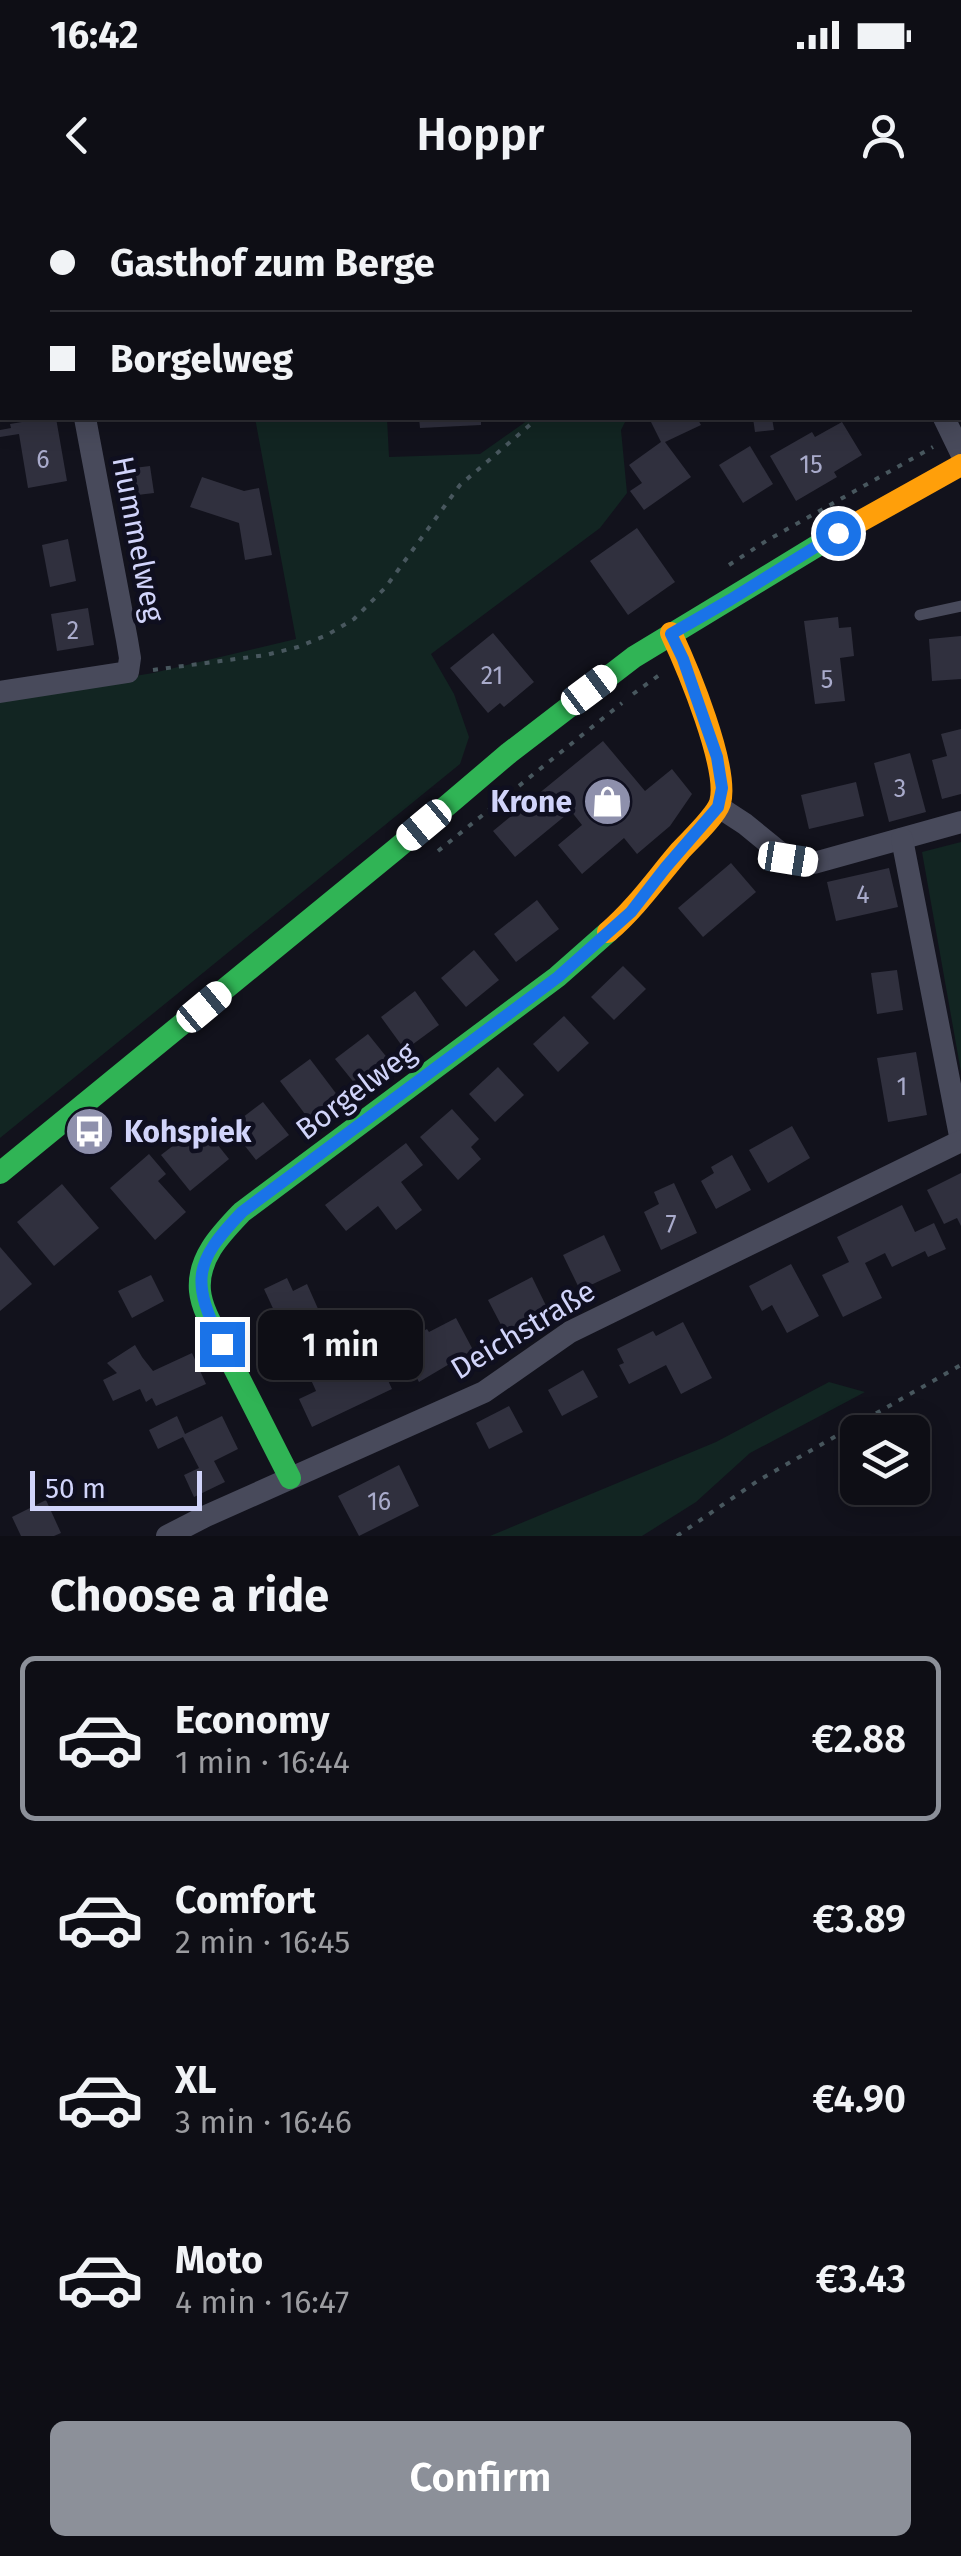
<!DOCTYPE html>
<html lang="en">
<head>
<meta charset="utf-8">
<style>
	body { margin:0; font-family:"Fira Sans",sans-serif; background:#1c1c22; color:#f1f3f6; height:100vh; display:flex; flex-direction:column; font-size:38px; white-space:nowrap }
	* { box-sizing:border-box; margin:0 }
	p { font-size:32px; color:#9b9ca0 }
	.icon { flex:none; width:55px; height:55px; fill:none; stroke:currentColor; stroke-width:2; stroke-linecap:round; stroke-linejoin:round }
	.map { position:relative; height:1336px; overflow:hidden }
	.side { display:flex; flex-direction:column; background:#0e0e15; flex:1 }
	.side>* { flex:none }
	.hud { position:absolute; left:0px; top:0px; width:962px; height:220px; box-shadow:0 5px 25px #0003,0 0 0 2px #2e2e34; display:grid; align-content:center; height:220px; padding:0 50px; background:#0e0e15 }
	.controls { position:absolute; left:840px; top:1215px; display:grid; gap:20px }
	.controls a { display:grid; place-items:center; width:90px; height:90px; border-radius:15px; background:#0e0e15; box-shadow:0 5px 25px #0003,0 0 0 2px #2e2e34; font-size:50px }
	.scale { position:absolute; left:30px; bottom:25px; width:172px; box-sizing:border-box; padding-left:10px; border:5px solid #d1d4fa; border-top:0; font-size:28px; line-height:35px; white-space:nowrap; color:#d1d4fa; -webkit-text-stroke:8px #0f0f1f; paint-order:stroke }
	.end { position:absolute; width:45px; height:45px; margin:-22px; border:12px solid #1a73e8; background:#fff; box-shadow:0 0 0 5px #fff }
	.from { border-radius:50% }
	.bubble { position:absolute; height:70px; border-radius:15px; background:#0e0e15; box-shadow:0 5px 25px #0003,0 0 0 2px #2e2e34; font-size:32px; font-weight:600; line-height:70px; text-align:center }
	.car { position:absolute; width:30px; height:60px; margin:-30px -15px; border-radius:12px; box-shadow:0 0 8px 2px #0007; background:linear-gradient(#fff 24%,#345 0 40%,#fff 0 76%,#345 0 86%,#fff 0) }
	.hud b { display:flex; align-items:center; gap:35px; height:95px; font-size:38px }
	.hud b+b { border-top:2px solid #2e2e34 }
	.hud i { width:25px; height:25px; background:#f1f3f6 }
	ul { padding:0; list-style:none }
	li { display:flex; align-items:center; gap:30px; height:165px; margin:0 20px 15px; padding:0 30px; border:5px solid transparent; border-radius:15px }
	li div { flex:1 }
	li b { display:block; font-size:38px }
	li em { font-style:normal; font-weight:600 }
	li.selected { border-color:#8c9099 }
	li>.icon { width:90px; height:90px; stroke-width:1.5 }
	h2 { padding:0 50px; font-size:45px; line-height:120px }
	.primary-button { display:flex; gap:20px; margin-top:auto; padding:20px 50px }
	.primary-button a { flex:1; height:115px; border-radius:15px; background:#8c9099; color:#fff; font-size:40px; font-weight:600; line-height:115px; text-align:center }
	.status { display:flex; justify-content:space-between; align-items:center; height:70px; padding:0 50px; background:#0e0e15; direction:ltr }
	.status svg { height:28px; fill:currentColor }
	header { display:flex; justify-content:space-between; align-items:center; height:130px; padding:0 50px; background:#0e0e15; font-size:45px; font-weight:600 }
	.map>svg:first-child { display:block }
</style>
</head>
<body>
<div class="status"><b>16:42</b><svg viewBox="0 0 49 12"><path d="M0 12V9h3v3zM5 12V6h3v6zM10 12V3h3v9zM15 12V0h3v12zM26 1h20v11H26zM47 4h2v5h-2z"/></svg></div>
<header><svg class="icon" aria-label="back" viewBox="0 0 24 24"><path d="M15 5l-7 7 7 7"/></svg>Hoppr<svg class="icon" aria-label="person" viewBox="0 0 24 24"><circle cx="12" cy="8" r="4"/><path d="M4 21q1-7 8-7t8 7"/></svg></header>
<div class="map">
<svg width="961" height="1336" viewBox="0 0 961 1336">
	<rect width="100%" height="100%" fill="#12121c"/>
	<g fill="#122522">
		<path d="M218,0H509V2H219Z"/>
		<path d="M255,218H387L389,257L480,254L531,218H627L621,230L627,293L600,328L431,454L454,494L469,537L460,564L0,938V498L153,473L296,439Z"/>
		<path d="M961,642V872L922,652Z"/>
		<path d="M829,1182L865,1192L750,1253L696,1302L642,1336H490L716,1242Z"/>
	</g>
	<g fill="#30303e">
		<path d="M46,218H56L67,281L28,288L19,234L0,237V230L11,228L10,224Z"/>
		<path d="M419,218H481V225L420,228Z"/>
		<path d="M649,218H697L701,225L665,242L691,277L644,310L630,291L642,283L629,265L661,242Z"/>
		<path d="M753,218H772L774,230L755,232Z"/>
		<path d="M842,222L862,255L834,272L837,277L796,301L770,256L812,232L815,237Z"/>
		<path d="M750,246L773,284L743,303L719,265Z"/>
		<path d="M150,266L154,293L129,296L126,269Z"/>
		<path d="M202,277L244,291L259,288L272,355L245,360L239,323L190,307Z"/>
		<path d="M637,328L675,382L628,415L590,361Z"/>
		<path d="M68,339L76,381L50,387L42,345Z"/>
		<path d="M88,408L94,445L57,451L51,414Z"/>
		<path d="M838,417L839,428L851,427L854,456L840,458L845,501L815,504L804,421Z"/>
		<path d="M493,433L534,482L504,507L500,503L488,513L450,468Z"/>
		<path d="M961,436V479L932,481L929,439Z"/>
		<path d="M961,529V594L942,599L932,560L947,556L941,534Z"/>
		<path d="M603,541L645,591L672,569L692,594L670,626L637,654L624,638L582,674L558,645L582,625L571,611L515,657L493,631Z"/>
		<path d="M910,553L926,612L889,622L874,563Z"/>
		<path d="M856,582L864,616L809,629L801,595Z"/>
		<path d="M731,663L756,692L703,737L678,708Z"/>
		<path d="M889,668L898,707L836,721L827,682Z"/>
		<path d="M537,700L559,729L516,762L494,734Z"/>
		<path d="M474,750L499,780L466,807L441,778Z"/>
		<path d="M623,766L646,789L614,820L591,797Z"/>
		<path d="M897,770L903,810L877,814L871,773Z"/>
		<path d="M415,791L439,825L405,850L381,817Z"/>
		<path d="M564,816L589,843L558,872L533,844Z"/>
		<path d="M368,834L393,865L360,890L335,859Z"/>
		<path d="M916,852L927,915L888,922L877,858Z"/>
		<path d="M310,859L341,900L311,922L280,881Z"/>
		<path d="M498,867L524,895L495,922L469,894Z"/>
		<path d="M263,902L289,935L256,960L230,927Z"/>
		<path d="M452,909L479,939L471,947L481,959L458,980L420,937Z"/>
		<path d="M201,924L229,959L190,991L161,955Z"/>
		<path d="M792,926L810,958L768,983L749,950Z"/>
		<path d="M406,943L423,965L401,982L422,1010L396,1030L378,1006L346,1031L325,1005Z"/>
		<path d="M149,954L166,974L158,981L186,1012L155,1040L110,988Z"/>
		<path d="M732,955L751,990L716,1009L701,981L714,973L711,967Z"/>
		<path d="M961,973V1026L957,1018L944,1024L927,990Z"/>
		<path d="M674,983L697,1033L661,1050L644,1012L659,1004L654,992Z"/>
		<path d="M62,984L99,1028L54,1066L17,1022Z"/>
		<path d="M902,1005L915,1032L934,1023L946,1049L928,1057L925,1051L892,1067L885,1053L865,1063L882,1098L843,1117L822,1075L849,1062L837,1037Z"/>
		<path d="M604,1035L621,1071L580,1090L563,1055Z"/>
		<path d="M0,1047L32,1084L0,1111Z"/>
		<path d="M791,1064L819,1116L787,1133L772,1105L762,1111L749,1086Z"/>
		<path d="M151,1075L164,1101L132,1118L118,1091Z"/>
		<path d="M532,1077L552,1118L509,1140L488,1100Z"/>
		<path d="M287,1078L293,1091L307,1084L347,1174L378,1159L392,1189L312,1227L299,1199L316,1191L307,1171L300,1174L280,1132L283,1130L264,1089Z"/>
		<path d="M456,1118L473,1150L419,1182L399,1144L427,1129L429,1132Z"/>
		<path d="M683,1122L712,1178L681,1194L666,1165L629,1184L619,1165L624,1163L617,1149L653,1131L656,1136Z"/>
		<path d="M135,1145L142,1157L153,1171L192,1153L206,1184L156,1206L152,1198L146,1202L140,1189L113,1201L103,1180L117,1173L107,1163Z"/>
		<path d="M583,1170L598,1197L562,1216L548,1190Z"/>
		<path d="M509,1206L523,1232L489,1249L476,1223Z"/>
		<path d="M177,1216L185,1234L222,1216L238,1249L214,1261L225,1282L194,1297L184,1275L199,1268L183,1237L158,1249L149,1230Z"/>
		<path d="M399,1265L419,1306L359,1336L338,1296Z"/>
		<path d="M46,1300L61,1333L54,1336H21L12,1317Z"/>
	</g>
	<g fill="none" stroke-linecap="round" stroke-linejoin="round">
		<g stroke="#48575e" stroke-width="4" stroke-dasharray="5 8" stroke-linecap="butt">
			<path d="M695,2L697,0"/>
			<path d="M729,365L766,341L933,247"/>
			<path d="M153,470L266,455L298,447L327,435L354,419L385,388L460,285L538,218"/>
			<path d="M633,494L662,473"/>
			<path d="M438,651L622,503"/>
			<path d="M677,1336L759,1280L961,1165"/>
		</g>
		<path stroke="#484a5b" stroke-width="11" d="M920,415L961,406"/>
		<g stroke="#484a5b" stroke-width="22">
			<path d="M46,0V2"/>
			<path d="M873,0L874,2"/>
			<path d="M0,24L2,23"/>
			<path d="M944,218L961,253"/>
			<path d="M0,492L128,472L130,458L127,440L85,218"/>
			<path d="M719,607L745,624L788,659L814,663L961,622"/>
			<path d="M902,639L961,941"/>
			<path d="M167,1336L206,1316L484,1192L570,1132L961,941"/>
		</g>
		<g stroke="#30b455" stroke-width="22">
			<path d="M0,973L396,649L509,553L634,457L825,341"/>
			<path d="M290,1278C269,1237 248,1196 227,1154C218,1135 202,1112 200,1091C197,1058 221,1034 242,1012L557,777L608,732"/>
		</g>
		<g stroke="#ff9f0a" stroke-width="22">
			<path d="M825,341L961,265"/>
			<path d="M608,732C636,708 656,679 680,651C691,639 715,617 720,603C730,569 687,467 671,433"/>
		</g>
	</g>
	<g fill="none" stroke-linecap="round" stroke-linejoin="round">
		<path stroke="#1a73e8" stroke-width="12" d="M222,1144C191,1081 193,1063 242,1012L558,777L631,712L666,667L718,607L722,588L717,557L683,459L671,434L730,400L838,333"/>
	</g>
	<defs>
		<symbol id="shop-disc" viewBox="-11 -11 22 22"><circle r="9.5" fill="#8e90ac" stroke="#0f0f1f"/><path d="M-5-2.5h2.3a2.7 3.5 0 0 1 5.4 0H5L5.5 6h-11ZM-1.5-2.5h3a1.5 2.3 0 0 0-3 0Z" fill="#fff"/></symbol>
		<symbol id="bus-disc" viewBox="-11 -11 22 22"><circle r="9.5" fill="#8e90ac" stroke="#0f0f1f"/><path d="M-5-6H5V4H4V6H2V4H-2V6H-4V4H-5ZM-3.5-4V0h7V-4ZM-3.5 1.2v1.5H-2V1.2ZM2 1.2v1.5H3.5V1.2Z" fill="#fff"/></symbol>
	</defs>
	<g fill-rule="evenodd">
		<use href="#shop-disc" x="580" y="574" width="55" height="55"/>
		<use href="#bus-disc" x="62" y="904" width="55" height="55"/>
	</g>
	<g text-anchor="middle" stroke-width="9" stroke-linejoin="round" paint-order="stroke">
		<g font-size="25" fill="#a9abcb">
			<text x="43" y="268">6</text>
			<text x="811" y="273">15</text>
			<text x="73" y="439">2</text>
			<text x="492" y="484">21</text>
			<text x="827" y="488">5</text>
			<text x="900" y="597">3</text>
			<text x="863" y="703">4</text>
			<text x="902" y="895">1</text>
			<text x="671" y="1032">7</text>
			<text x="379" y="1310">16</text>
		</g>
		<g font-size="30" fill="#d1d4fa" stroke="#0f0f1f">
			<text transform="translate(138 339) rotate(79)" y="10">Hummelweg</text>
			<text transform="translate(356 891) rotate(-37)" y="10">Borgelweg</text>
			<text transform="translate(523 1130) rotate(-31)" y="10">Deichstraße</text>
		</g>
		<g font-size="30" font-weight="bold" fill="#d1d4fa" stroke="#0f0f1f" text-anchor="end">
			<text x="572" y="612">Krone</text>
			<text x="124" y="942" text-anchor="start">Kohspiek</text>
		</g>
	</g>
</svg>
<div class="controls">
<a><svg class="icon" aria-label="layers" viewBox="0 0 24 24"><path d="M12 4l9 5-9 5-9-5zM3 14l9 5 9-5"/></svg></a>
</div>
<div class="scale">50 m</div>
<i class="end from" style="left:838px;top:333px"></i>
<i class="end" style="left:222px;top:1144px"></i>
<div class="bubble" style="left:258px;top:1110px;width:165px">1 min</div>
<i class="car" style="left:589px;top:490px;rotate:53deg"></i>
<i class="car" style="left:424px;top:625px;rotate:230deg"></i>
<i class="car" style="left:788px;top:659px;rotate:99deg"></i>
<i class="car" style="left:204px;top:807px;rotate:50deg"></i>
<div class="hud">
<b><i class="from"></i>Gasthof zum Berge</b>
<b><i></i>Borgelweg</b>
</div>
</div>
<section class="side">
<h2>Choose a ride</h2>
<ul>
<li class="selected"><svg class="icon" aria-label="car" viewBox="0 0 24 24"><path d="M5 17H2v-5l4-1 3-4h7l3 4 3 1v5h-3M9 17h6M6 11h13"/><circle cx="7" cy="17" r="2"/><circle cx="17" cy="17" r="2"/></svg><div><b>Economy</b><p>1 min · 16:44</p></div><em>€2.88</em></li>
<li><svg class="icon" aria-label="car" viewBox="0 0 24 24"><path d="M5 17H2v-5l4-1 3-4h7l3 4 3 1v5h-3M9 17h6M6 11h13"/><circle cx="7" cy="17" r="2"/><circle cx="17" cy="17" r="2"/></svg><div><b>Comfort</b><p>2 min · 16:45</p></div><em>€3.89</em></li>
<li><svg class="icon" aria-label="car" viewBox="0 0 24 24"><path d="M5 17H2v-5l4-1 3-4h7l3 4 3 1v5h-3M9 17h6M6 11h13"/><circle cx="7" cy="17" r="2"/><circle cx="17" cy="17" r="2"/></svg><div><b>XL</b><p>3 min · 16:46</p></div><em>€4.90</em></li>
<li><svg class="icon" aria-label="car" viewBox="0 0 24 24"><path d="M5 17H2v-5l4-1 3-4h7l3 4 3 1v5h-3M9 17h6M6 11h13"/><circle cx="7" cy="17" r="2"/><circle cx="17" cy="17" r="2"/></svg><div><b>Moto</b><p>4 min · 16:47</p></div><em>€3.43</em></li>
</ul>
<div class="primary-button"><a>Confirm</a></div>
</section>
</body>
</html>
